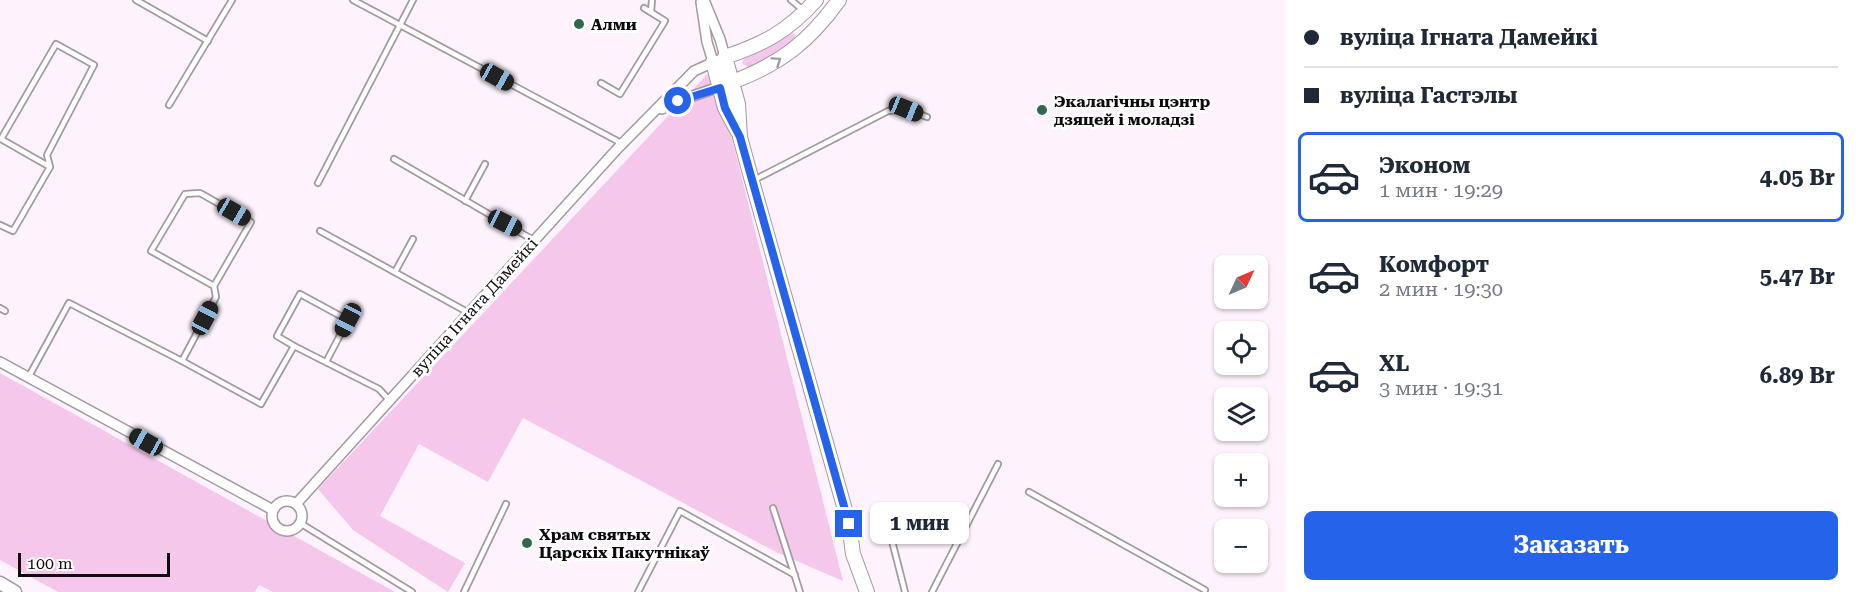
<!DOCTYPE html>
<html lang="ru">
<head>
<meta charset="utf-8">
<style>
	body { margin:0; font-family:"Roboto Serif",serif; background:#f6f6f7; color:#1f2937; height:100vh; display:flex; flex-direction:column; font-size:22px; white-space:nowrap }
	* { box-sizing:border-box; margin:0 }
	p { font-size:20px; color:#747a83 }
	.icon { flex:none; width:33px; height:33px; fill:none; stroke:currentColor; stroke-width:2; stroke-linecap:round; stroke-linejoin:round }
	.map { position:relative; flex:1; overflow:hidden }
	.panel { display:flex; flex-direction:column; background:#fff; width:570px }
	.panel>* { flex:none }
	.banner { display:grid; align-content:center; height:132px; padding:0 18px; background:#fff }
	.needle { width:39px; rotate:46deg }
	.buttons { position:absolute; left:1214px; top:255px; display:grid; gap:12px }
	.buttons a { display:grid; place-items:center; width:54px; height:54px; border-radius:9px; background:#fff; box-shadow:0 2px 4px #0004; font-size:30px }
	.scale { position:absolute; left:18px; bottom:15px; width:152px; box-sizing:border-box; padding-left:6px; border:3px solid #0f0a0e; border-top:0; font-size:16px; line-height:21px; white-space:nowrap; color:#0f0a0e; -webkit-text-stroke:4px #fff; paint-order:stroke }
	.end { position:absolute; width:27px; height:27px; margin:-14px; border:8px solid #2563eb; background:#fff; box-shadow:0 0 0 3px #fff }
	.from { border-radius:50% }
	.bubble { position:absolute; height:42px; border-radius:9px; background:#fff; box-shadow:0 2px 4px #0004; font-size:20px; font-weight:700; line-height:42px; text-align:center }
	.car { position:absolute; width:18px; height:36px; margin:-18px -9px; border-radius:8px; box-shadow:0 0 4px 2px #0007; background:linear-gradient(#222 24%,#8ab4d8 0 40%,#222 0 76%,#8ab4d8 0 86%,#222 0) }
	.banner b { display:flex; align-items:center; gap:21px; height:57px; font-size:22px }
	.banner b+b { border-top:2px solid #e0e1e3 }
	.banner i { width:15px; height:15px; background:#1f2937 }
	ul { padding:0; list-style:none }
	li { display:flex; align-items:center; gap:18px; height:90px; margin:0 12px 9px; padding:0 6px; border:3px solid transparent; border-radius:9px }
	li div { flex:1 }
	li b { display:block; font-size:22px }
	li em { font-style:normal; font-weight:700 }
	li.selected { border-color:#2563eb }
	li>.icon { width:54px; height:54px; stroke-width:1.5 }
	.primary-button { display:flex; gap:12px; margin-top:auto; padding:12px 18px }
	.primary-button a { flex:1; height:69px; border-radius:9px; background:#2563eb; color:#fff; font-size:24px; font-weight:700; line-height:69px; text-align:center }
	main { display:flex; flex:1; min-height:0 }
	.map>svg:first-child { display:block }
</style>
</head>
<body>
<main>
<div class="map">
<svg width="1286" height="592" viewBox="0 0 1286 592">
	<rect width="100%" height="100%" fill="#fef3fc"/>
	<g fill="#f4c7eb">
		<path d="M792,33L796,35L793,41L760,62L748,67L742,63L745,56L761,50Z"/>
		<path d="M714,67L843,581L776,552L523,418L488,482L419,444L380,516L465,563L448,592L353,530L318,489Z"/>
		<path d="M0,373L395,592H273L259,585L255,592H58L0,560Z"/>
	</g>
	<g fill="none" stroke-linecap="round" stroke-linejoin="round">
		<defs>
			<g id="service">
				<path d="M136,0L208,41"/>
				<path d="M353,0L623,144"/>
				<path d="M791,0L803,10"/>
				<path d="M651,12L652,0"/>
				<path d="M601,83L620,94L665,21L644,8"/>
				<path d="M169,105L232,0"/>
				<path d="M394,159L535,241"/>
				<path d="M754,180L888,111L906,109L927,117"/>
				<path d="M318,183L413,0"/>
				<path d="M465,201L485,164"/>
				<path d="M0,225L13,231L50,167L47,155L94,65L56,44L1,139L50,167"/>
				<path d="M320,231L469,313"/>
				<path d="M395,272L413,239"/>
				<path d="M0,308L5,311"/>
				<path d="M294,346L277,336L300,294L348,320L326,362"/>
				<path d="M182,361L216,297L214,286L151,251L185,194L200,193L251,222L214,286"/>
				<path d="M28,378L69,303L182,361L261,404L294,346L379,389L389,400"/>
				<path d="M1029,492L1205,590"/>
				<path d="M773,508L800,592"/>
				<path d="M300,523L412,592"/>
				<path d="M892,541L905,592"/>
				<path d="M464,592L506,504"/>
				<path d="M638,592L680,511L795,575"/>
				<path d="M932,592L998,464"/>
			</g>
			<g id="minor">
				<path d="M701,2L707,42L713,62"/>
				<path d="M662,109L678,101L725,85"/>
				<path d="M0,362L273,510"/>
				<circle cx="287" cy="516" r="15"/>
				<path d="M296,504L618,148L694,71L725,57L720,39L704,0"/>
			</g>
			<path id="tertiary" d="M0,583L15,592"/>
			<g id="secondary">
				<path d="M816,0C788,31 764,44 725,57L738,104L740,137L752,181L849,524L853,554L867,592"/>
				<path d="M713,62L725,108L738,132"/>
				<path d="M732,82C780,64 809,42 839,0"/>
			</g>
		</defs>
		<use href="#service" stroke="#a498a1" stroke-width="8"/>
		<use href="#minor" stroke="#a498a1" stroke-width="12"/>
		<use href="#tertiary" stroke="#a498a1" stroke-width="15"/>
		<use href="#secondary" stroke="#a498a1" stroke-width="16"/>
		<use href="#service" stroke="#fff" stroke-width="4.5"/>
		<use href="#minor" stroke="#fff" stroke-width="9"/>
		<use href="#tertiary" stroke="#fff" stroke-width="12"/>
		<use href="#secondary" stroke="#fff" stroke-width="14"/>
	</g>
	<defs><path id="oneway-chevron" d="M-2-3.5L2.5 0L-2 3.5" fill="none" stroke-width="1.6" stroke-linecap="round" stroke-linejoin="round" transform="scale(1.5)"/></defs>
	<use stroke="#9f9d9f" href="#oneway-chevron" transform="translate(777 61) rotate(-34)"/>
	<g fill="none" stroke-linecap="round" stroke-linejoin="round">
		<path stroke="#2563eb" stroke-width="8" d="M678,101L720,88L725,108L740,137L849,524"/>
	</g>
	<g fill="#2f684f" stroke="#fff" stroke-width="2">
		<circle cx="579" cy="24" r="6"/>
		<circle cx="1042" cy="110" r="6"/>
		<circle cx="527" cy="543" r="6"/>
	</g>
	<g text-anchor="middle" stroke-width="6" stroke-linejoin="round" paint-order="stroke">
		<g font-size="16" font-weight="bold" fill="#0f0a0e" stroke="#fff" text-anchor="start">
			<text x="591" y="30">Алми</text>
			<text x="1054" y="107">Экалагічны цэнтр<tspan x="1054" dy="18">дзяцей і моладзі</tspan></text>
			<text x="539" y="540">Храм святых<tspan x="539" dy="18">Царскіх Пакутнікаў</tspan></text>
		</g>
		<g font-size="16" fill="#0f0a0e" stroke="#fff">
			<text transform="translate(474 307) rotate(-48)" y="6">вуліца Ігната Дамейкі</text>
		</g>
	</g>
</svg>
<div class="buttons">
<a><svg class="needle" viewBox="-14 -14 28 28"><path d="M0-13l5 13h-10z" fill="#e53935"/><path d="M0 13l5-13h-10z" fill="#747a83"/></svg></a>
<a><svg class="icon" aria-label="locate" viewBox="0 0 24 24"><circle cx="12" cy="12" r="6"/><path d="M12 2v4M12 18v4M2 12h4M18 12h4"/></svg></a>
<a><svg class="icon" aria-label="layers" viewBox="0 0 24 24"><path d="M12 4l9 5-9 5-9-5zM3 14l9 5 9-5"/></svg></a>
<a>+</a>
<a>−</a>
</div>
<div class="scale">100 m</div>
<i class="end from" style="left:678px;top:101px"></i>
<i class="end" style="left:849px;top:524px"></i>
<div class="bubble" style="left:870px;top:502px;width:99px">1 мин</div>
<i class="car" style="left:497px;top:77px;rotate:119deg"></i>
<i class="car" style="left:906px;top:109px;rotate:112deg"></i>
<i class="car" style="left:234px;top:212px;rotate:120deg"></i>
<i class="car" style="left:505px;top:223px;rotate:117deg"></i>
<i class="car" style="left:205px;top:318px;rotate:28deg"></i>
<i class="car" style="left:348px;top:320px;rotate:208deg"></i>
<i class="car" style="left:146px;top:442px;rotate:299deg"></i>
</div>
<section class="panel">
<div class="banner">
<b><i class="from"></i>вуліца Ігната Дамейкі</b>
<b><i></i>вуліца Гастэлы</b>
</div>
<ul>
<li class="selected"><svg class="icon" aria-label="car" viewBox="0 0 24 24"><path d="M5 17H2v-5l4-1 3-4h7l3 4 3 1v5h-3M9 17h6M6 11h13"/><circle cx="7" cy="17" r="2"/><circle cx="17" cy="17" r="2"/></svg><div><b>Эконом</b><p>1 мин · 19:29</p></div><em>4.05 Br</em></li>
<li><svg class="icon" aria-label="car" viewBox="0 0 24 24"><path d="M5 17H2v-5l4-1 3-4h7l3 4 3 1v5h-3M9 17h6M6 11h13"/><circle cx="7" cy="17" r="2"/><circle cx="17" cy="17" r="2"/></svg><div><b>Комфорт</b><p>2 мин · 19:30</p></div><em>5.47 Br</em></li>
<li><svg class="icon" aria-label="car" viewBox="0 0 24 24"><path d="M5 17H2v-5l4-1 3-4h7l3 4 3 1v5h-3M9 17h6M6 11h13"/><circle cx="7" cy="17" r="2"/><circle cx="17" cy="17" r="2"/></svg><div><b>XL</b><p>3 мин · 19:31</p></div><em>6.89 Br</em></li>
</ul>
<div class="primary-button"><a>Заказать</a></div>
</section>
</main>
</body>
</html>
